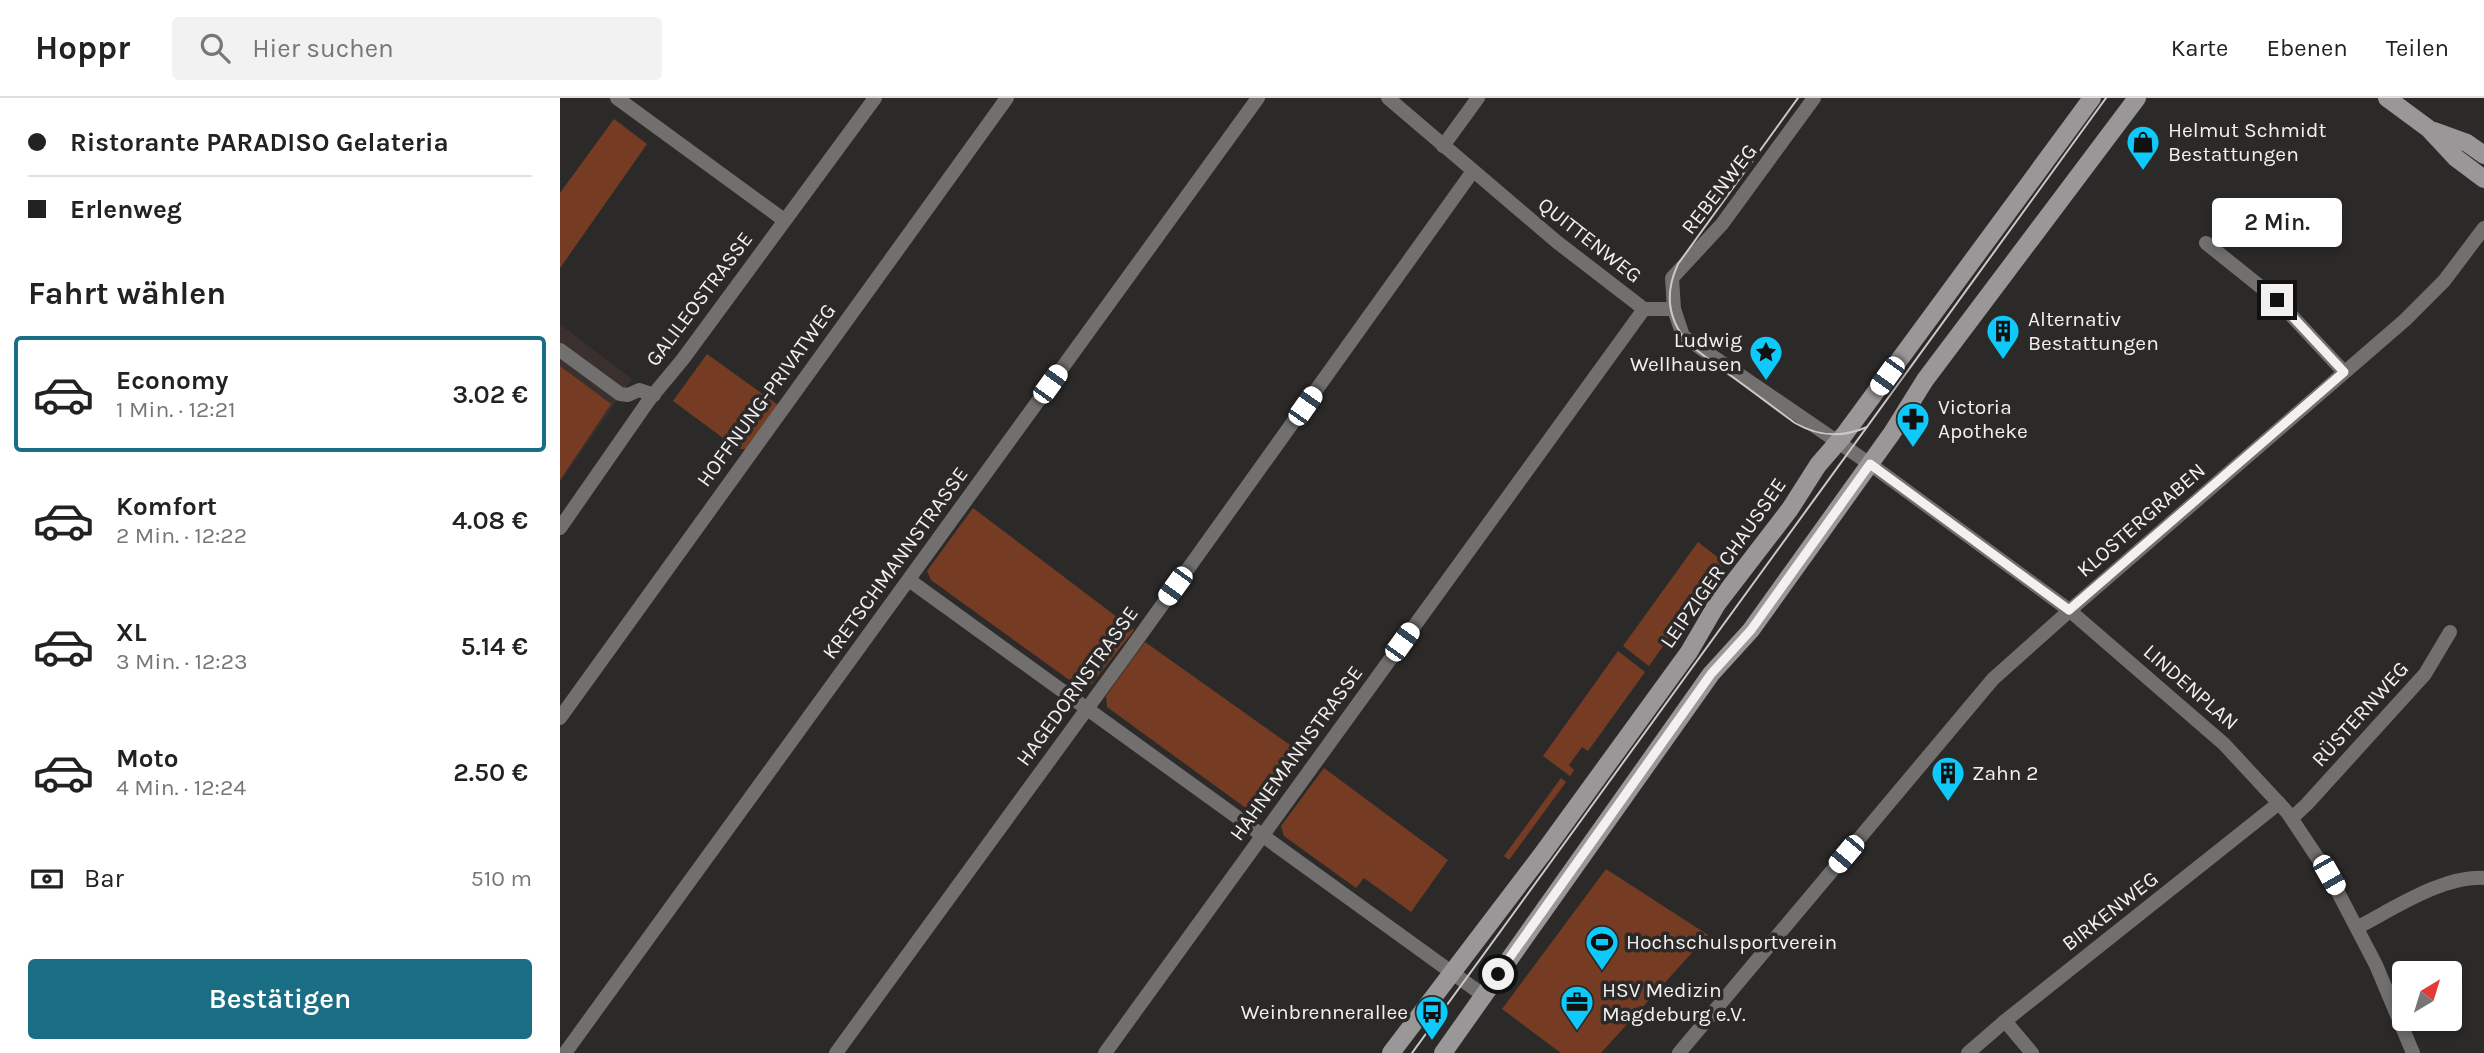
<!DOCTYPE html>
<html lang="de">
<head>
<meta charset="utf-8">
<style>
	body { margin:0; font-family:Karla,sans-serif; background:#f2f2f2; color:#222; height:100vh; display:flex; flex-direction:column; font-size:26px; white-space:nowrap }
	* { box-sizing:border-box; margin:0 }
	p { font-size:23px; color:#767676 }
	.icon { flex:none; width:38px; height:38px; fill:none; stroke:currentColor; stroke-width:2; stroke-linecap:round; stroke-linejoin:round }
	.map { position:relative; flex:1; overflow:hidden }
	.details { display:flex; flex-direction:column; background:#fff; width:560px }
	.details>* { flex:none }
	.top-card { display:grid; align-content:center; height:154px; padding:0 28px; background:#fff }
	.needle { width:46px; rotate:38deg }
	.tools { position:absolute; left:1832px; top:863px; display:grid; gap:14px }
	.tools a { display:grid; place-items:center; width:70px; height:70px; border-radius:7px; background:#fff; box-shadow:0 4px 10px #0003; font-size:35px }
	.end { position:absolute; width:32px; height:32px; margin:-16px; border:9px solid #f3f1f0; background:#111; box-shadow:0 0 0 4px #111 }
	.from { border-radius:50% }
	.bubble { position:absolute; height:49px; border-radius:7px; background:#fff; box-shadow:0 4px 10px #0003; font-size:23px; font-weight:600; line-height:49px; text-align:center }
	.car { position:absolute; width:21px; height:42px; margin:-21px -10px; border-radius:9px; box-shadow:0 0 5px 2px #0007; background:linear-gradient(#fff 24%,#345 0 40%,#fff 0 76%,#345 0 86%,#fff 0) }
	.top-card b { display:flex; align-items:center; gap:24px; height:66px; font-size:26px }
	.top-card b+b { border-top:2px solid #e0e0e0 }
	.top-card i { width:18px; height:18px; background:#222 }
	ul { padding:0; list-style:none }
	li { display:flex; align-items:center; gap:21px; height:116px; margin:0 14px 10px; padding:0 14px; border:4px solid transparent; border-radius:7px }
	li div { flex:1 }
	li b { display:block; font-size:26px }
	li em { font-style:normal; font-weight:600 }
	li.current { border-color:#196e83 }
	li>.icon { width:63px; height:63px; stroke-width:1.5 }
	h2 { padding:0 28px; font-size:32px; line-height:84px }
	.pay { display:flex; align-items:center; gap:18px; height:77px; padding:0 28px; font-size:26px }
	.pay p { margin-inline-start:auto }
	.primary-button { display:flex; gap:14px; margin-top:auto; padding:14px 28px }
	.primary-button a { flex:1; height:80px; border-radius:7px; background:#196e83; color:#fff; font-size:28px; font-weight:600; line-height:80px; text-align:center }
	header { display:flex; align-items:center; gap:42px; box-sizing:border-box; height:98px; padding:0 35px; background:#fff; border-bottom:2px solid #e0e0e0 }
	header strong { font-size:33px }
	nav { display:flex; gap:38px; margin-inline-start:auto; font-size:24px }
	.search { width:490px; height:63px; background:#f2f2f2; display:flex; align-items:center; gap:18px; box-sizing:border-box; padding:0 24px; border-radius:7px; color:#767676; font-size:26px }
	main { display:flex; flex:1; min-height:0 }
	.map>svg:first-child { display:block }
</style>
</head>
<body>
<header>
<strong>Hoppr</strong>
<div class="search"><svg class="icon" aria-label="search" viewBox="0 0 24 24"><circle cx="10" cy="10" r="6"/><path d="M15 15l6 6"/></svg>Hier suchen</div>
<nav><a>Karte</a><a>Ebenen</a><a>Teilen</a></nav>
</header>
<main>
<section class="details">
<div class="top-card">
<b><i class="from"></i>Ristorante PARADISO Gelateria</b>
<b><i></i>Erlenweg</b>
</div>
<h2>Fahrt wählen</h2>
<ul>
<li class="current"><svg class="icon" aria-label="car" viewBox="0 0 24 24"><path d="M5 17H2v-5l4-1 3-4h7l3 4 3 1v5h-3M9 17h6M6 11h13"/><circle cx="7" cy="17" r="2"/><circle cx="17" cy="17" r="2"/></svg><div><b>Economy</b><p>1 Min. · 12:21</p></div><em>3.02 €</em></li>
<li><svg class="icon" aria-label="car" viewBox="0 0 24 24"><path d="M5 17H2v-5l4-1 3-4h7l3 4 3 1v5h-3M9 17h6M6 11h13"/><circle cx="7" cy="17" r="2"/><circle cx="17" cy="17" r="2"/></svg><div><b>Komfort</b><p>2 Min. · 12:22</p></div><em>4.08 €</em></li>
<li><svg class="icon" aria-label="car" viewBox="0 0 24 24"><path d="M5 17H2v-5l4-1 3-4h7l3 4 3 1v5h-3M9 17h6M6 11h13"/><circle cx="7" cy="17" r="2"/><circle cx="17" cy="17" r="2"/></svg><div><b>XL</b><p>3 Min. · 12:23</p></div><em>5.14 €</em></li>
<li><svg class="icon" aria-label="car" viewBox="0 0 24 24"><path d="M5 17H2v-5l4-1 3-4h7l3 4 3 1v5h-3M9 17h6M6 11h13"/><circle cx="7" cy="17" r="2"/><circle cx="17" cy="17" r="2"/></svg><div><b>Moto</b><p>4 Min. · 12:24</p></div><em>2.50 €</em></li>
</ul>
<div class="pay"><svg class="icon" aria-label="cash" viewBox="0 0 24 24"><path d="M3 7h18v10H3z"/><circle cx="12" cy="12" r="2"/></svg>Bar<p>510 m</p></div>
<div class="primary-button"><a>Bestätigen</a></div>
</section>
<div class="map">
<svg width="1924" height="955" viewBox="0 0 1924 955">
	<rect width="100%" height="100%" fill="#2c2a29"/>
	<path fill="#3a312e" d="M0,226L72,281L0,384Z"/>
	<g fill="#753c23">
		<path d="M54,21L87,46L0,170V95Z"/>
		<path d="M147,256L218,307L185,351H178L113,303Z"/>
		<path d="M0,268L51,306L0,382Z"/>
		<path d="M1219,379L1224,384L1169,459L1165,455Z"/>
		<path d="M413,410L574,532L530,588L519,589L371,482L367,473Z"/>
		<path d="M1138,444L1165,465L1160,470L1155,467L1143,482L1147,486L1089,568L1063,548Z"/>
		<path d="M585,544L744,657L701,716H694L547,609L546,598Z"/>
		<path d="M1058,553L1085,574L1028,653L1022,649L1009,667L1014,672L1010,678L983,658Z"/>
		<path d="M764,670L888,762L851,814L804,780L796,790L724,738L721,728Z"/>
		<path d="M1001,680L1006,684L949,762L944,758Z"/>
		<path d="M1046,771L1148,837L1041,955H1001L942,911Z"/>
	</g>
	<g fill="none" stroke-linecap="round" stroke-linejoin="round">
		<g stroke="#71706f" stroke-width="14">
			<path d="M57,0L224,122"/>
			<path d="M828,0L997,144L1084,211H1114"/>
			<path d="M1254,0L1162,126L1112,180L1114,211L1123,238L1310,366L1509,512L1664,646L1727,714L1769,777L1816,867L1853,955"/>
			<path d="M883,48L918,0"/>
			<path d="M1646,145L1717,202L1784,274"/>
			<path d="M0,252L60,296L68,297L79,292L94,297"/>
			<path d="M0,430L89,302L123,261L315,0"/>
			<path d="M349,482L923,897"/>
			<path d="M0,620L447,0"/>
			<path d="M1732,720L1747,706L1865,576L1890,534"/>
			<path d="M1798,829C1833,811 1884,777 1924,780"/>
			<path d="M1445,923L1472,955"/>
			<path d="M5,955L698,0"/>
			<path d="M276,955L567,556L913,73"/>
			<path d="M545,955L1084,211"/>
			<path d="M1119,955L1433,581L1517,506L1845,222L1884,183L1924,130"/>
			<path d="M1408,955L1445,923L1719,705"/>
		</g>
		<g stroke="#999797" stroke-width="18">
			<path d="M1827,0L1869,31L1896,60L1924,81"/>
			<path d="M1874,33L1907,45L1924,57"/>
			<path d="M831,955L983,755L1129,554L1157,506L1230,411L1258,367L1284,337L1532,0"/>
			<path d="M883,955L1151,576L1191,532L1332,335L1365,282L1577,0"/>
		</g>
		<g stroke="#cbc9c8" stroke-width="2">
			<path d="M1238,0L1118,166C1104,196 1108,224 1131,248L1235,325C1259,339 1282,340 1307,329"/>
			<path d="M852,955L1546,0"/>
		</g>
	</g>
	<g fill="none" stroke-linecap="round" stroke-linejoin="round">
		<path stroke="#f3f1f0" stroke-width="9" d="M938,876L1151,576L1191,532L1310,366L1509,512L1784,274L1717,202"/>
	</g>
	<defs>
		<symbol id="shop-pin" viewBox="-11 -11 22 30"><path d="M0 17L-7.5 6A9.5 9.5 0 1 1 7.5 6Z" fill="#0ecafa" stroke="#2c2a29"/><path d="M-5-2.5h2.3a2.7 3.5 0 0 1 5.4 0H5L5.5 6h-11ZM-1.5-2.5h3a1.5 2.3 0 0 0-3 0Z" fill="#111"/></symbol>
		<symbol id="building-pin" viewBox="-11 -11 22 30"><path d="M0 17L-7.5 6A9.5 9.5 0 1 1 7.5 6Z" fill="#0ecafa" stroke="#2c2a29"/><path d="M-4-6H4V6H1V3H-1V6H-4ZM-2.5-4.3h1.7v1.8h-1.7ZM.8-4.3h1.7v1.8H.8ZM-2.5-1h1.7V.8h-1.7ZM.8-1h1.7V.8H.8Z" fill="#111"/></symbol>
		<symbol id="sight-pin" viewBox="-11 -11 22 30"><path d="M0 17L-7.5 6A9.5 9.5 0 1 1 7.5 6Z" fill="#0ecafa" stroke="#2c2a29"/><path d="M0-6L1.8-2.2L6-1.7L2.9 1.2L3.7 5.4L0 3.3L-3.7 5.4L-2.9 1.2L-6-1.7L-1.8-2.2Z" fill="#111"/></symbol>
		<symbol id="pharmacy-pin" viewBox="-11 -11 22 30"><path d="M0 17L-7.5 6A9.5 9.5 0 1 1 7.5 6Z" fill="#0ecafa" stroke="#2c2a29"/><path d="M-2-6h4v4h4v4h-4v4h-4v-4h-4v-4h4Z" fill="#111"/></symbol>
		<symbol id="stadium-pin" viewBox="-11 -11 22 30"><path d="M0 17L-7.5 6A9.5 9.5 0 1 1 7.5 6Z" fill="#0ecafa" stroke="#2c2a29"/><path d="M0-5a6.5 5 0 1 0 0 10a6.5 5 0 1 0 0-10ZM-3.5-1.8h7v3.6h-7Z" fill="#111"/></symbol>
		<symbol id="office-pin" viewBox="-11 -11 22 30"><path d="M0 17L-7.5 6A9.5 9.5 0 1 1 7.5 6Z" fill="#0ecafa" stroke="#2c2a29"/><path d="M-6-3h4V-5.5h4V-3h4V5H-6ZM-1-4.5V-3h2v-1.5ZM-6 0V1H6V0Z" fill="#111"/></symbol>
		<symbol id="bus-pin" viewBox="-11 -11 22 30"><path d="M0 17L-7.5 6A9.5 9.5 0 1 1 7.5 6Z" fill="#0ecafa" stroke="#2c2a29"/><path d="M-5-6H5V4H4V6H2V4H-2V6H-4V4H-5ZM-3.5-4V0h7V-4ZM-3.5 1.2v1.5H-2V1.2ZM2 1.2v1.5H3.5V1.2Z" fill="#111"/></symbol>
	</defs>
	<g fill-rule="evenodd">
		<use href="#shop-pin" x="1564" y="25" width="38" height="52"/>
		<use href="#building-pin" x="1424" y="214" width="38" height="52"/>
		<use href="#sight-pin" x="1187" y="235" width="38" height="52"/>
		<use href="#pharmacy-pin" x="1334" y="302" width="38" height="52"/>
		<use href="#building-pin" x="1369" y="656" width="38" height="52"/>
		<use href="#stadium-pin" x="1023" y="825" width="38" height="52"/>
		<use href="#office-pin" x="998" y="885" width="38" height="52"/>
		<use href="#bus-pin" x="853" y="895" width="38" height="52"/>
	</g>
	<g text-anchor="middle" stroke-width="7" stroke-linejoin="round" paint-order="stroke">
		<g font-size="21" fill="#f3f1f0" stroke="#2c2a29" text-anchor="start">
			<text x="1608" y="39">Helmut Schmidt<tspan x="1608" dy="24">Bestattungen</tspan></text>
			<text x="1468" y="228">Alternativ<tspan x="1468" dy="24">Bestattungen</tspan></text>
			<text x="1182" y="249" text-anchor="end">Ludwig<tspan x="1182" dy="24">Wellhausen</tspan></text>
			<text x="1378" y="316">Victoria<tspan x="1378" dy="24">Apotheke</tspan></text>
			<text x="1412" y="682">Zahn 2</text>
			<text x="1066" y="851">Hochschulsportverein</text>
			<text x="1042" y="899">HSV Medizin<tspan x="1042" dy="24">Magdeburg e.V.</tspan></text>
			<text x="848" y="921" text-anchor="end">Weinbrennerallee</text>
		</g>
		<g font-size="21" fill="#f3f1f0" stroke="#2c2a29">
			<text transform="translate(1159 91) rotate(-52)" y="7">REBENWEG</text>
			<text transform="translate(1030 142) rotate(38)" y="7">QUITTENWEG</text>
			<text transform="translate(139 201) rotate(-53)" y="7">GALILEOSTRASSE</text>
			<text transform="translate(206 297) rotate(-54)" y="7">HOFFNUNG-PRIVATWEG</text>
			<text transform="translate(1581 422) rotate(-41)" y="7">KLOSTERGRABEN</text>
			<text transform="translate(335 465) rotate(-54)" y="7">KRETSCHMANNSTRASSE</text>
			<text transform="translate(1163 465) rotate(-55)" y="7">LEIPZIGER CHAUSSEE</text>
			<text transform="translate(517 588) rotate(-54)" y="7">HAGEDORNSTRASSE</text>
			<text transform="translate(1631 589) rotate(41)" y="7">LINDENPLAN</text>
			<text transform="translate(1800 616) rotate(-48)" y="7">RÜSTERNWEG</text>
			<text transform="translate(736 655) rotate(-54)" y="7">HAHNEMANNSTRASSE</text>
			<text transform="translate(1550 813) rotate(-38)" y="7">BIRKENWEG</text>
		</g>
	</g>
</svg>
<div class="tools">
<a><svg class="needle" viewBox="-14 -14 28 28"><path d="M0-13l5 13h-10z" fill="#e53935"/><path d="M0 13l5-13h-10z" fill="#767676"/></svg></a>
</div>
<i class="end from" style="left:938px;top:876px"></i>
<i class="end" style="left:1717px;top:202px"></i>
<div class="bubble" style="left:1652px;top:100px;width:130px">2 Min.</div>
<i class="car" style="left:1327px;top:278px;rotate:216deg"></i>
<i class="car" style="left:490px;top:286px;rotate:36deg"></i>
<i class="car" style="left:745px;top:308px;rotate:35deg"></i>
<i class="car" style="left:615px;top:488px;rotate:216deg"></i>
<i class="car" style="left:842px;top:544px;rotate:36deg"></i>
<i class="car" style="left:1286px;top:756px;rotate:220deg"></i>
<i class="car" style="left:1769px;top:777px;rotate:150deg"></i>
</div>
</main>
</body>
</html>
